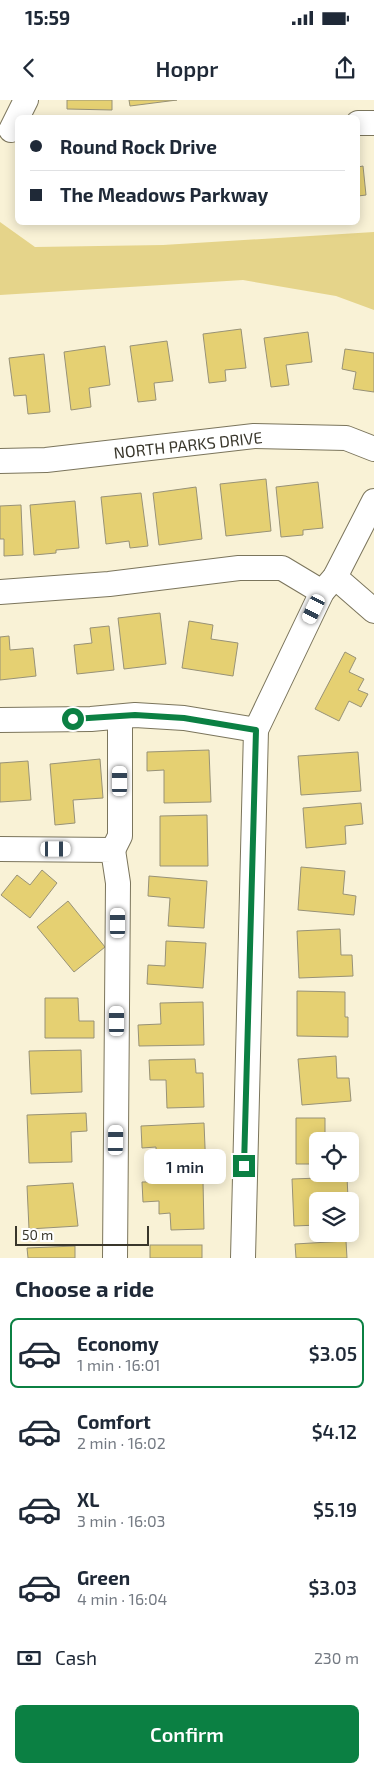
<!DOCTYPE html>
<html lang="en">
<head>
<meta charset="utf-8">
<style>
	body { margin:0; font-family:"Exo 2",sans-serif; background:#f6f6f7; color:#1f2937; height:100vh; display:flex; flex-direction:column; font-size:19px; white-space:nowrap }
	* { box-sizing:border-box; margin:0 }
	p { font-size:16px; color:#747a83 }
	.icon { flex:none; width:28px; height:28px; fill:none; stroke:currentColor; stroke-width:2; stroke-linecap:round; stroke-linejoin:round }
	.map { position:relative; height:1158px; overflow:hidden }
	.panel { display:flex; flex-direction:column; background:#fff; flex:1 }
	.panel>* { flex:none }
	.banner { position:absolute; left:15px; top:15px; width:345px; height:110px; border-radius:8px; box-shadow:0 2px 12px #0003; display:grid; align-content:center; height:110px; padding:0 15px; background:#fff }
	.controls { position:absolute; left:309px; top:1032px; display:grid; gap:10px }
	.controls a { display:grid; place-items:center; width:50px; height:50px; border-radius:8px; background:#fff; box-shadow:0 2px 12px #0003; font-size:25px }
	.scale { position:absolute; left:15px; bottom:12px; width:134px; box-sizing:border-box; padding-left:5px; border:2px solid #39362b; border-top:0; font-size:14px; line-height:18px; white-space:nowrap; color:#39362b; -webkit-text-stroke:4px #fff; paint-order:stroke }
	.end { position:absolute; width:22px; height:22px; margin:-11px; border:6px solid #0b8043; background:#fff; box-shadow:0 0 0 2px #fff }
	.from { border-radius:50% }
	.bubble { position:absolute; height:35px; border-radius:8px; background:#fff; box-shadow:0 2px 12px #0003; font-size:16px; font-weight:600; line-height:35px; text-align:center }
	.car { position:absolute; width:15px; height:30px; margin:-15px -8px; border-radius:6px; box-shadow:0 0 4px 1px #0007; background:linear-gradient(#fff 24%,#345 0 40%,#fff 0 76%,#345 0 86%,#fff 0) }
	.banner b { display:flex; align-items:center; gap:18px; height:48px; font-size:19px }
	.banner b+b { border-top:1px solid #e0e1e3 }
	.banner i { width:12px; height:12px; background:#1f2937 }
	ul { padding:0; list-style:none }
	li { display:flex; align-items:center; gap:15px; height:70px; margin:0 10px 8px; padding:0 5px; border:2px solid transparent; border-radius:8px }
	li div { flex:1 }
	li b { display:block; font-size:19px }
	li em { font-style:normal; font-weight:600 }
	li.selected { border-color:#0b8043 }
	li>.icon { width:45px; height:45px; stroke-width:1.5 }
	h2 { padding:0 15px; font-size:22px; line-height:60px }
	.pay { display:flex; align-items:center; gap:12px; height:55px; padding:0 15px; font-size:19px }
	.pay p { margin-inline-start:auto }
	.cta { display:flex; gap:10px; margin-top:auto; padding:10px 15px }
	.cta a { flex:1; height:58px; border-radius:8px; background:#0b8043; color:#fff; font-size:20px; font-weight:600; line-height:58px; text-align:center }
	.status { display:flex; justify-content:space-between; align-items:center; height:35px; padding:0 25px; background:#fff; direction:ltr }
	.status svg { height:14px; fill:currentColor }
	header { display:flex; justify-content:space-between; align-items:center; height:65px; padding:0 15px; background:#fff; font-size:22px; font-weight:600 }
	.map>svg:first-child { display:block }
</style>
</head>
<body>
<div class="status"><b>15:59</b><svg viewBox="0 0 49 12"><path d="M0 12V9h3v3zM5 12V6h3v6zM10 12V3h3v9zM15 12V0h3v12zM26 1h20v11H26zM47 4h2v5h-2z"/></svg></div>
<header><svg class="icon" aria-label="back" viewBox="0 0 24 24"><path d="M15 5l-7 7 7 7"/></svg>Hoppr<svg class="icon" aria-label="share" viewBox="0 0 24 24"><path d="M12 15V3M7 8l5-5 5 5M5 13v7h14v-7"/></svg></header>
<div class="map">
<svg width="374" height="1158" viewBox="0 0 374 1158">
	<rect width="100%" height="100%" fill="#f9f2d6"/>
	<path fill="#e5d48a" d="M0,122L35,147L163,145L374,132V210L336,196L243,180L0,195Z"/>
	<g fill="#e5d072" stroke="#989277">
		<path d="M67,0H112V10L67,9Z"/>
		<path d="M129,0H177L130,6Z"/>
		<path d="M363,66L366,95L358,96V67Z"/>
		<path d="M241,229L246,268L225,270L226,281L209,283L203,234Z"/>
		<path d="M308,232L312,262L286,265L289,285L271,287L264,238Z"/>
		<path d="M167,241L173,281L154,283L156,300L138,302L130,246Z"/>
		<path d="M105,246L110,285L89,288L91,307L71,310L64,252Z"/>
		<path d="M345,249L374,253V292L353,289L356,272L342,269Z"/>
		<path d="M44,254L50,312L28,314L26,295L14,296L9,258Z"/>
		<path d="M266,379L271,431L226,436L220,384Z"/>
		<path d="M318,382L323,428L303,430V435L281,437L276,387Z"/>
		<path d="M196,387L202,439L159,445L153,393Z"/>
		<path d="M141,393L148,446L130,448L129,441L106,444L101,397Z"/>
		<path d="M75,401L79,448L56,450V453L34,455L30,405Z"/>
		<path d="M21,405L23,455L4,456V439H0V406Z"/>
		<path d="M160,513L166,564L124,569L118,518Z"/>
		<path d="M189,521L213,525L211,539L238,543L233,576L182,568Z"/>
		<path d="M109,526L114,570L77,574L74,545L92,543L90,528Z"/>
		<path d="M9,536L10,550L33,548L36,576L0,580V537Z"/>
		<path d="M345,552L356,558L349,572L364,579L358,590L368,594L361,607L349,601L339,621L315,609Z"/>
		<path d="M209,650L211,702L164,703V670L147,671V652Z"/>
		<path d="M358,652L361,691L301,695L298,656Z"/>
		<path d="M100,659L103,698L73,700L75,723L55,725L50,664Z"/>
		<path d="M28,661L31,700L0,702V663Z"/>
		<path d="M361,703L363,724L345,726L346,744L306,748L303,708Z"/>
		<path d="M207,715L208,766H160V716Z"/>
		<path d="M301,767L345,771L343,794L356,796L354,815L298,810Z"/>
		<path d="M42,770L57,783L30,818L1,795L17,775L30,785Z"/>
		<path d="M149,776L207,781L204,828L168,826L170,798L148,796Z"/>
		<path d="M68,801L105,847L74,872L37,827Z"/>
		<path d="M340,829L341,855H352L353,876L299,878L297,831Z"/>
		<path d="M166,841L206,843L203,888L147,884L148,865L165,866Z"/>
		<path d="M297,891L345,892V917H348V937L297,936Z"/>
		<path d="M45,898H78L79,921H94V938H45Z"/>
		<path d="M203,902L204,945L139,946L138,925L161,924L160,903Z"/>
		<path d="M81,950L82,992L31,994L29,951Z"/>
		<path d="M336,956L337,978H349L351,1001L302,1005L298,959Z"/>
		<path d="M195,959L196,973H203L204,1007L167,1008L166,980H150L149,960Z"/>
		<path d="M86,1013L87,1031L71,1032L72,1062L29,1063L27,1015Z"/>
		<path d="M296,1018H325V1041H318V1064H296Z"/>
		<path d="M204,1023L206,1071L157,1073L156,1047L142,1048L141,1026Z"/>
		<path d="M347,1077L348,1098L318,1101V1125L294,1126L292,1079Z"/>
		<path d="M203,1081L204,1129L171,1130L170,1113L159,1114V1101L143,1102L142,1082Z"/>
		<path d="M73,1083L78,1126L29,1129L27,1086Z"/>
		<path d="M346,1141L347,1158H296L295,1144Z"/>
		<rect x="150" y="1145" width="52" height="13"/>
		<path d="M75,1146V1158H28L27,1148Z"/>
	</g>
	<g fill="none" stroke-linecap="round" stroke-linejoin="round">
		<defs>
			<g id="minor">
				<path d="M358,23H374"/>
				<path d="M11,30L26,0"/>
				<path d="M0,361L46,360L254,336L346,338L374,349"/>
				<path d="M335,477L374,511"/>
				<path d="M0,492L109,484L239,468H282L322,492"/>
				<path d="M0,620L91,619L135,615L184,618L256,630"/>
				<path d="M0,749L113,750L118,783L115,1158"/>
				<path d="M113,750L120,736V617"/>
				<path d="M243,1158L256,630L322,492L335,477L374,401"/>
			</g>
		</defs>
		<use href="#minor" stroke="#7b755c" stroke-width="26"/>
		<use href="#minor" stroke="#fff" stroke-width="24"/>
	</g>
	<g fill="none" stroke-linecap="round" stroke-linejoin="round">
		<path stroke="#0b8043" stroke-width="6" d="M73,619L135,615L184,618L256,630L244,1066"/>
	</g>
	<g text-anchor="middle" stroke-width="4.5" stroke-linejoin="round" paint-order="stroke">
		<g font-size="16" fill="#39362b" stroke="#fff">
			<text transform="translate(188 345) rotate(-6)" y="6">NORTH PARKS DRIVE</text>
		</g>
	</g>
</svg>
<div class="controls">
<a><svg class="icon" aria-label="locate" viewBox="0 0 24 24"><circle cx="12" cy="12" r="6"/><path d="M12 2v4M12 18v4M2 12h4M18 12h4"/></svg></a>
<a><svg class="icon" aria-label="layers" viewBox="0 0 24 24"><path d="M12 4l9 5-9 5-9-5zM3 14l9 5 9-5"/></svg></a>
</div>
<div class="scale">50 m</div>
<i class="end from" style="left:73px;top:619px"></i>
<i class="end" style="left:244px;top:1066px"></i>
<div class="bubble" style="left:144px;top:1049px;width:82px">1 min</div>
<i class="car" style="left:314px;top:509px;rotate:206deg"></i>
<i class="car" style="left:120px;top:681px;rotate:0deg"></i>
<i class="car" style="left:56px;top:749px;rotate:90deg"></i>
<i class="car" style="left:118px;top:823px;rotate:0deg"></i>
<i class="car" style="left:117px;top:921px;rotate:0deg"></i>
<i class="car" style="left:116px;top:1040px;rotate:1deg"></i>
<div class="banner">
<b><i class="from"></i>Round Rock Drive</b>
<b><i></i>The Meadows Parkway</b>
</div>
</div>
<section class="panel">
<h2>Choose a ride</h2>
<ul>
<li class="selected"><svg class="icon" aria-label="car" viewBox="0 0 24 24"><path d="M5 17H2v-5l4-1 3-4h7l3 4 3 1v5h-3M9 17h6M6 11h13"/><circle cx="7" cy="17" r="2"/><circle cx="17" cy="17" r="2"/></svg><div><b>Economy</b><p>1 min · 16:01</p></div><em>$3.05</em></li>
<li><svg class="icon" aria-label="car" viewBox="0 0 24 24"><path d="M5 17H2v-5l4-1 3-4h7l3 4 3 1v5h-3M9 17h6M6 11h13"/><circle cx="7" cy="17" r="2"/><circle cx="17" cy="17" r="2"/></svg><div><b>Comfort</b><p>2 min · 16:02</p></div><em>$4.12</em></li>
<li><svg class="icon" aria-label="car" viewBox="0 0 24 24"><path d="M5 17H2v-5l4-1 3-4h7l3 4 3 1v5h-3M9 17h6M6 11h13"/><circle cx="7" cy="17" r="2"/><circle cx="17" cy="17" r="2"/></svg><div><b>XL</b><p>3 min · 16:03</p></div><em>$5.19</em></li>
<li><svg class="icon" aria-label="car" viewBox="0 0 24 24"><path d="M5 17H2v-5l4-1 3-4h7l3 4 3 1v5h-3M9 17h6M6 11h13"/><circle cx="7" cy="17" r="2"/><circle cx="17" cy="17" r="2"/></svg><div><b>Green</b><p>4 min · 16:04</p></div><em>$3.03</em></li>
</ul>
<div class="pay"><svg class="icon" aria-label="cash" viewBox="0 0 24 24"><path d="M3 7h18v10H3z"/><circle cx="12" cy="12" r="2"/></svg>Cash<p>230 m</p></div>
<div class="cta"><a>Confirm</a></div>
</section>
</body>
</html>
